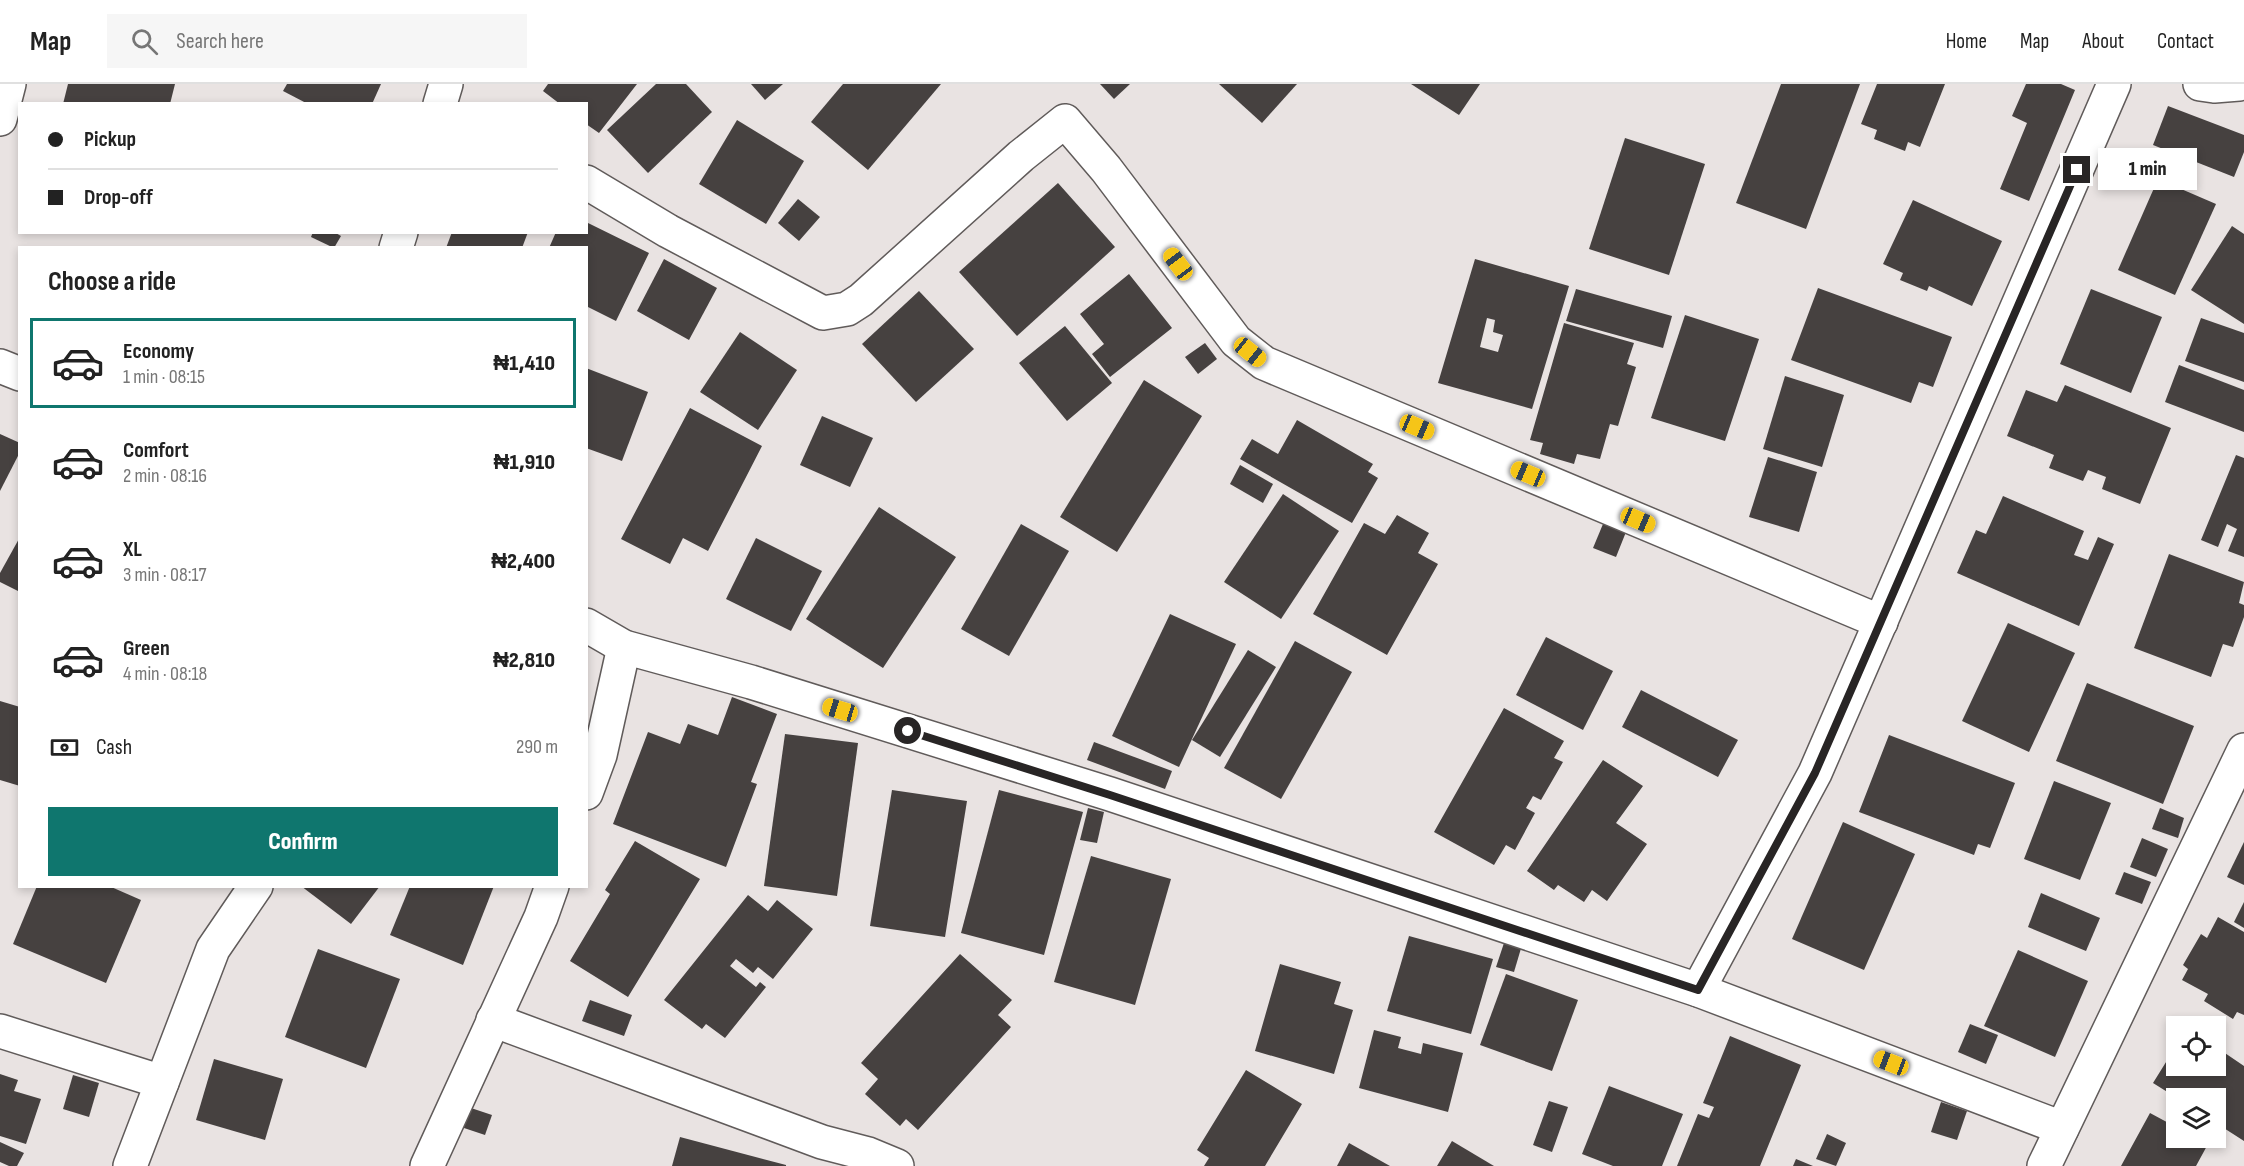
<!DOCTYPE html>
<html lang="en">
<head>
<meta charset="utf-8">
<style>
	body { margin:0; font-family:"Sofia Sans Condensed",sans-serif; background:#f6f6f6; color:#222; height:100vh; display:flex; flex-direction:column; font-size:22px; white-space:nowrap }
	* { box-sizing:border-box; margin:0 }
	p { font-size:20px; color:#767676 }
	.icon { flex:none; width:33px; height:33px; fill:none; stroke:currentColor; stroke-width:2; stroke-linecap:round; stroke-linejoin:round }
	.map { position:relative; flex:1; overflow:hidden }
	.side { position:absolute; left:18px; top:162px; width:570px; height:642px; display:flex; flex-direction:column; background:#fff; border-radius:0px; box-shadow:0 3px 9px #0003 }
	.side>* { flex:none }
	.hud { position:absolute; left:18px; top:18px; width:570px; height:132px; border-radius:0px; box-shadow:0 3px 9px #0003; display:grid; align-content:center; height:132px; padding:0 30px; background:#fff }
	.tools { position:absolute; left:2166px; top:932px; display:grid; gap:12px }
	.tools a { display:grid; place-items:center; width:60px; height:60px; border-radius:0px; background:#fff; box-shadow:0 3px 9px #0003; font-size:30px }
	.end { position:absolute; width:27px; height:27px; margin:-14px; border:8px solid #282525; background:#fff; box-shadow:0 0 0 3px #fff }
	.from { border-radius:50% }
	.bubble { position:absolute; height:42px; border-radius:0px; background:#fff; box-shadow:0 3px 9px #0003; font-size:20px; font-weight:800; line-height:42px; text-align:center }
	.car { position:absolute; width:18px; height:36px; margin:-18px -9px; border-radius:8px; box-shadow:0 0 4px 2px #0007; background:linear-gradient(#f5c518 24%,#345 0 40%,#f5c518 0 76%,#345 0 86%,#f5c518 0) }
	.hud b { display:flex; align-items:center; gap:21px; height:57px; font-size:22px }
	.hud b+b { border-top:2px solid #e0e0e0 }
	.hud i { width:15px; height:15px; background:#222 }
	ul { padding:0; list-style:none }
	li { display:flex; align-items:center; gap:18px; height:90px; margin:0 12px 9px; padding:0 18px; border:3px solid transparent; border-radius:0px }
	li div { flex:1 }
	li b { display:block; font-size:22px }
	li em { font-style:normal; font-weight:800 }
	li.on { border-color:#0f766e }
	li>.icon { width:54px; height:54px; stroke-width:1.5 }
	h2 { padding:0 30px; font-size:27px; line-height:72px }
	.pay { display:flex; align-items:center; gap:15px; height:66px; padding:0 30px; font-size:22px }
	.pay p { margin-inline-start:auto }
	.action { display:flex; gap:12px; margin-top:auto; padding:12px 30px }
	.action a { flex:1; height:69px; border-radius:0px; background:#0f766e; color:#fff; font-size:24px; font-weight:800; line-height:69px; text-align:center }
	header { display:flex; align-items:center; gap:36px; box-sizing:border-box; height:84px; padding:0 30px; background:#fff; border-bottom:2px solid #e0e0e0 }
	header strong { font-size:28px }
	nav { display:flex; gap:33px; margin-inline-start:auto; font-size:21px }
	.search { width:420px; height:54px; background:#f6f6f6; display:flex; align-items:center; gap:15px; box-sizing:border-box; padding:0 21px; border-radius:0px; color:#767676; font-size:22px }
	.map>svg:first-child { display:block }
</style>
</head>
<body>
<header>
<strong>Map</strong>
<div class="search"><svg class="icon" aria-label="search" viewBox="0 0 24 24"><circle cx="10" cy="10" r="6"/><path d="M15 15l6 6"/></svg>Search here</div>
<nav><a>Home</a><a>Map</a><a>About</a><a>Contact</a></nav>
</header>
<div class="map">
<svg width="2244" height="1082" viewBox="0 0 2244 1082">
	<rect width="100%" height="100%" fill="#e9e3e2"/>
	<g fill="#464140" fill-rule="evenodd">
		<path d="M68,0H175L170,20H63Z"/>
		<path d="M287,0H381L372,20H308L283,7Z"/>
		<path d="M548,0H637L599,49L586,40V20H560L543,7Z"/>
		<path d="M656,0H686L712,28L648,89L607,46Z"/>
		<path d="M751,0H783L765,16Z"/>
		<path d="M843,0H941L868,86L811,38Z"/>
		<path d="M1100,0H1130L1114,15Z"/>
		<path d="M1219,0H1297L1262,39Z"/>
		<path d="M1411,0H1480L1459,31Z"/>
		<path d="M1781,0H1860L1806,145L1736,119Z"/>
		<path d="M1877,0H1945L1920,63L1908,58L1905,67L1874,55L1877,46L1861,40Z"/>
		<path d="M2026,0H2061L2075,6L2029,117L2000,105L2027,39L2012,32Z"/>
		<path d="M2168,22L2244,51V68L2234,93L2153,61Z"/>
		<path d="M737,36L804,77L766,140L699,100Z"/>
		<path d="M1625,54L1705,80L1669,191L1589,165Z"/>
		<path d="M2158,95L2216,120L2175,211L2118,186Z"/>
		<path d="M1058,99L1115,163L1017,252L959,188Z"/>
		<path d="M798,115L820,133L799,157L778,139Z"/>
		<path d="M1913,116L2002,157L1972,222L1929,202L1927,207L1900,196L1903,189L1883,180Z"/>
		<path d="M586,138L649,169L616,237L586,222V164H549L556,148H586Z"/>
		<path d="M2232,142L2244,150V240L2191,206Z"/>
		<path d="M313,148H334L341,152L334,164L311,153Z"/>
		<path d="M452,148H528L522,164H446Z"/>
		<path d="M664,175L717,204L689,256L637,227Z"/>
		<path d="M1475,175L1569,202L1532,325L1438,299ZM1487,234L1495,236L1493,248L1503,251L1498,268L1480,263Z"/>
		<path d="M1129,190L1172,244L1110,293L1092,270L1104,260L1080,230Z"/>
		<path d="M1818,204L1952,253L1933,303L1919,298L1911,319L1791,276Z"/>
		<path d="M1576,205L1672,232L1663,264L1566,237Z"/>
		<path d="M2091,205L2162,233L2131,309L2060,280Z"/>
		<path d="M919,207L974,265L916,318L862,260Z"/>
		<path d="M1685,231L1759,255L1725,357L1651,334Z"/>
		<path d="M2201,234L2244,249V298L2185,277Z"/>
		<path d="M1564,239L1634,259L1627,280L1636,283L1618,342L1610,340L1600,375L1577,370L1574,380L1540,370L1543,359L1530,356Z"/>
		<path d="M1065,242L1112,299L1067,337L1019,279Z"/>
		<path d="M740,248L797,286L758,346L700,308Z"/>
		<path d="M1205,259L1217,275L1198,290L1185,273Z"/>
		<path d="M2179,281L2244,306V348L2165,318Z"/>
		<path d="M586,284L648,308L622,377L586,364Z"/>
		<path d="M1785,292L1844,311L1822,383L1763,365Z"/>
		<path d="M1144,296L1202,332L1117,468L1060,433Z"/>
		<path d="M2065,301L2171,344L2140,420L2102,405L2106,393L2088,386L2083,397L2049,384L2054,371L2007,352L2026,306L2057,318Z"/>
		<path d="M690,324L762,362L708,467L683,454L670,480L621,455Z"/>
		<path d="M822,332L873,354L850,403L800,381Z"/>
		<path d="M1297,336L1373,380L1368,388L1378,394L1352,439L1240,375L1252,355L1278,370Z"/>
		<path d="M0,350L20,359V368L0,407Z"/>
		<path d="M2236,371L2244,374V473L2228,467L2237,445L2227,440L2218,463L2201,456Z"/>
		<path d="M1768,373L1817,388L1799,448L1749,433Z"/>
		<path d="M1240,381L1273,400L1263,419L1230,400Z"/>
		<path d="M1283,410L1339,447L1281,535L1224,498Z"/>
		<path d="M2003,412L2084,447L2074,471L2088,476L2098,453L2114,460L2079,542L1957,489L1976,446L1986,450Z"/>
		<path d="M879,423L956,473L883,584L806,535Z"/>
		<path d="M1397,431L1429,449L1418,469L1438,480L1387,571L1313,530L1364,439L1385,450Z"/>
		<path d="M1021,440L1069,467L1009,572L961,545Z"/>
		<path d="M1603,440L1626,448L1616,473L1593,464Z"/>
		<path d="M20,453V508L0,498V489Z"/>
		<path d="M756,454L822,487L791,547L726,515Z"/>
		<path d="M2169,470L2244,498L2239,519L2244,521V533L2233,563L2223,560L2211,593L2134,564Z"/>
		<path d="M1170,530L1236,560L1179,683L1112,652Z"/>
		<path d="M2008,539L2075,569L2029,668L1962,637Z"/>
		<path d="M1546,553L1613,587L1583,646L1516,611Z"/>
		<path d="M1295,557L1352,588L1281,715L1224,684Z"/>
		<path d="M1248,566L1276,583L1220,673L1192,656Z"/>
		<path d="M2087,599L2194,642L2163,720L2056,677Z"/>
		<path d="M1641,606L1738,656L1718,693L1622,643Z"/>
		<path d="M732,613L777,630L751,698L757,700L726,783L613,740L648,648L680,660L688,640L718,651Z"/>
		<path d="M0,617L20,623V702L0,696Z"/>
		<path d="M1504,624L1564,657L1554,674L1563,678L1541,716L1533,712L1526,724L1535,729L1515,766L1506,761L1494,781L1434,748Z"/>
		<path d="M785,650L858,659L837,812L764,802Z"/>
		<path d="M1889,651L2015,699L1990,764L1978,760L1974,771L1859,728Z"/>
		<path d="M1094,658L1172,687L1165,705L1087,676Z"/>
		<path d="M1603,676L1643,702L1616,739L1647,760L1607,817L1592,806L1584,818L1558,801L1554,806L1527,787Z"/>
		<path d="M2054,697L2111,719L2080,796L2024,775Z"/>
		<path d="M892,706L967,717L945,853L870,842Z"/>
		<path d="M999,706L1083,728L1044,871L961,849Z"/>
		<path d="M1088,724L1104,728L1097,759L1080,756Z"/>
		<path d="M2160,724L2184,734L2178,754L2152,745Z"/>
		<path d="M1843,738L1915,770L1864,886L1792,855Z"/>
		<path d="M2142,754L2168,765L2156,793L2130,783Z"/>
		<path d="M635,757L700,795L628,913L570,877L610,810L605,806Z"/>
		<path d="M2244,758V801L2227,793Z"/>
		<path d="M1091,772L1171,795L1135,921L1054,898Z"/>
		<path d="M2124,788L2151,798L2142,820L2115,810Z"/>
		<path d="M37,802H109L141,816L106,899L13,860Z"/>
		<path d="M301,802H380L351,840Z"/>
		<path d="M410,802H494L463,881L390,851Z"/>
		<path d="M2041,809L2100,834L2086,867L2028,843Z"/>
		<path d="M748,811L768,827L777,816L813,845L773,895L758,883L753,889L736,875L730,882L756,903L760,898L766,903L725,954L706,940L702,945L664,916Z"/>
		<path d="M2244,818V844L2234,838Z"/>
		<path d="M2218,833L2244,848V931L2237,928L2233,935L2204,917L2208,910L2182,896L2188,885L2183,881L2201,850L2207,854Z"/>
		<path d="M1409,852L1493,875L1471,950L1387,927Z"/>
		<path d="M1505,856L1522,861L1514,888L1496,883Z"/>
		<path d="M318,865L400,895L366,984L285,953Z"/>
		<path d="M2018,866L2088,897L2055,973L1984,942Z"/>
		<path d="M960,870L1012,916L998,931L1011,943L918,1046L906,1035L900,1042L865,1010L878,995L861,979Z"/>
		<path d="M1280,880L1341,898L1334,920L1353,926L1334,990L1255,967Z"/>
		<path d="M1506,890L1578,916L1552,987L1480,961Z"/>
		<path d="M590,916L632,931L624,952L582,937Z"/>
		<path d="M1970,940L1998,951L1986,980L1958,968Z"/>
		<path d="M1374,946L1401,953L1398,964L1421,970L1423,959L1463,969L1448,1028L1359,1004Z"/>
		<path d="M1730,952L1801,981L1760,1082H1677L1698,1030L1709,1034L1714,1023L1703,1019Z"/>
		<path d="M2176,962V981H2216V963L2244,982V1057L2216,1039V1014H2177L2153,999Z"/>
		<path d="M214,975L283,995L265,1056L196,1036Z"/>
		<path d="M1246,986L1302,1020L1265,1082H1204L1209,1074L1197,1066Z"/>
		<path d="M0,990L18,996L14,1007L41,1015L26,1060L0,1052Z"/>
		<path d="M73,991L99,999L89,1033L63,1025Z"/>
		<path d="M1609,1002L1683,1030L1662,1082H1613L1582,1070Z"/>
		<path d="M1549,1017L1568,1023L1552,1068L1533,1061Z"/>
		<path d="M1941,1018L1967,1027L1957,1056L1931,1048Z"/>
		<path d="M465,1022L492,1031L485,1051L458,1042Z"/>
		<path d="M2150,1029L2176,1043V1053H2194L2208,1060L2196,1082H2121Z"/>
		<path d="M1827,1050L1846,1059L1836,1082L1816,1075Z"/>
		<path d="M680,1053L786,1081V1082H672Z"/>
		<path d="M1452,1057L1494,1082H1437Z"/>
		<path d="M0,1058L24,1069L17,1082H9L0,1078Z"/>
		<path d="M1349,1059L1390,1082H1337Z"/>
		<path d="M1796,1075L1813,1082H1793Z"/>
	</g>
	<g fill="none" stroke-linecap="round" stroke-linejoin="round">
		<defs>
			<g id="minor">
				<path d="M2200,0L2214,2L2239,0"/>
				<path d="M440,20L446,0"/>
				<path d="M0,35L9,0"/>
				<path d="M586,98L668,147L823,229L847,225L861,216L1021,72L1065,37L1106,85L1236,257L1264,279L1881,538"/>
				<path d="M396,164L401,148"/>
				<path d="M0,282L20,290"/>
				<path d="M586,541L624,563L751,598L1110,710L1698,906L2062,1044"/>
				<path d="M586,709L600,671L624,563"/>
				<path d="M1698,906L1815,689L2114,0"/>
				<path d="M493,936L822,1058L868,1070L897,1082"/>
				<path d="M0,947L162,998"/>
				<path d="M130,1082L213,865L256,802"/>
				<path d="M427,1082L541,833L552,802"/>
				<path d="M2044,1082L2244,666"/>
			</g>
		</defs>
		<use href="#minor" stroke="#605b5a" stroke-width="36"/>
		<use href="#minor" stroke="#fff" stroke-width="33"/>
	</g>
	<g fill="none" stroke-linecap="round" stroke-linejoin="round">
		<path stroke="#282525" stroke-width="8" d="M908,647L1110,711L1698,906L1815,689L2077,86"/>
	</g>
</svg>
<div class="tools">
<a><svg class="icon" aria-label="locate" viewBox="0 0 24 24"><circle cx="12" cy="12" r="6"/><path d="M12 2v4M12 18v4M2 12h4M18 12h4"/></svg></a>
<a><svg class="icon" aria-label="layers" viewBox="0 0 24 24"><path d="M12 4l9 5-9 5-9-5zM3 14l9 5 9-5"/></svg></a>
</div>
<i class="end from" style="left:908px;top:647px"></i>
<i class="end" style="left:2077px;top:86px"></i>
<div class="bubble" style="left:2098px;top:64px;width:99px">1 min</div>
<i class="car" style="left:1178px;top:180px;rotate:323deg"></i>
<i class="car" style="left:1250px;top:268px;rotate:129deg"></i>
<i class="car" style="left:1417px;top:343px;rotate:113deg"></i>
<i class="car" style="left:1528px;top:390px;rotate:293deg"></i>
<i class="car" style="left:1638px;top:436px;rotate:113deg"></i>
<i class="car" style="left:840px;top:626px;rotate:287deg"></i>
<i class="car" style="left:1891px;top:979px;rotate:291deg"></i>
<div class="hud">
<b><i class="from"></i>Pickup</b>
<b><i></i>Drop-off</b>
</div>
<section class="side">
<h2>Choose a ride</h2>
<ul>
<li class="on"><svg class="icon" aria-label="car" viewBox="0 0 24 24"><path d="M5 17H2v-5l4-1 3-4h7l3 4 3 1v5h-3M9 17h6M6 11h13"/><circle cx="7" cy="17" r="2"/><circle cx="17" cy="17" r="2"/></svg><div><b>Economy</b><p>1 min · 08:15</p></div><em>₦1,410</em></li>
<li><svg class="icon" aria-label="car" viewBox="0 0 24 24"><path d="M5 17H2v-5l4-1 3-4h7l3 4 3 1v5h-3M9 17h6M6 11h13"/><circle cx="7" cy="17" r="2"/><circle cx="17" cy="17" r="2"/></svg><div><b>Comfort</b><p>2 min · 08:16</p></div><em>₦1,910</em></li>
<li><svg class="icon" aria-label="car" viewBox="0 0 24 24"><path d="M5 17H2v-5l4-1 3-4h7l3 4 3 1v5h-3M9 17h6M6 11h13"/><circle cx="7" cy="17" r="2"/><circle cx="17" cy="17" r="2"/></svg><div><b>XL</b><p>3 min · 08:17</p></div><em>₦2,400</em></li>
<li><svg class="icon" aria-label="car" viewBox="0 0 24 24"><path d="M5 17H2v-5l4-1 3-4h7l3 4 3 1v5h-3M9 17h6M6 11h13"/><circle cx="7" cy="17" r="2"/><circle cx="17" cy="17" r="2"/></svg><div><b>Green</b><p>4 min · 08:18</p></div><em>₦2,810</em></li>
</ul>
<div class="pay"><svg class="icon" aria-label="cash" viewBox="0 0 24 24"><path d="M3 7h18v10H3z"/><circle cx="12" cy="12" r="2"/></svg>Cash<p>290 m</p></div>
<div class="action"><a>Confirm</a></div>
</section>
</div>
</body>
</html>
